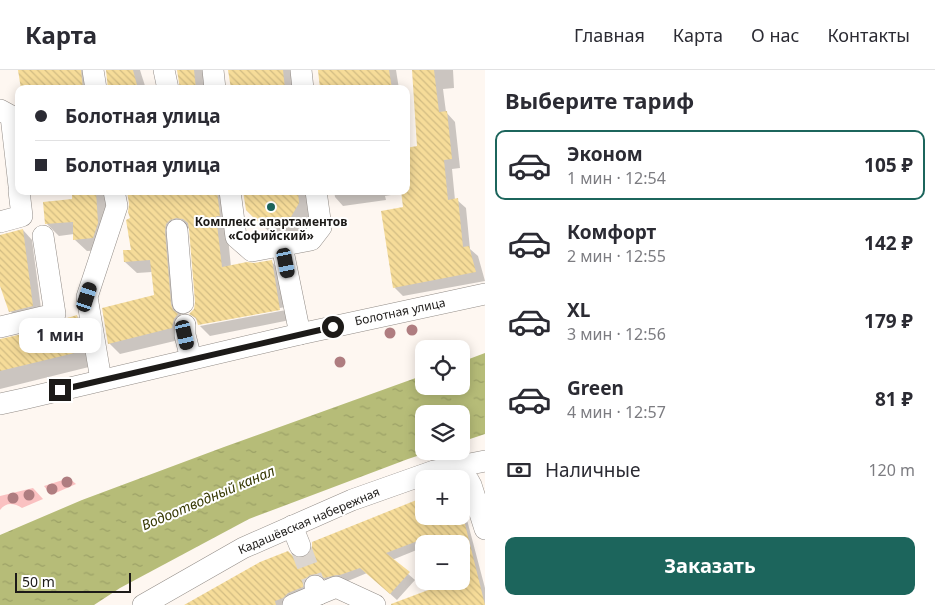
<!DOCTYPE html>
<html lang="ru">
<head>
<meta charset="utf-8">
<style>
	body { margin:0; font-family:"Noto Sans",sans-serif; background:#f2f2f3; color:#2b2b33; height:100vh; display:flex; flex-direction:column; font-size:19px; white-space:nowrap }
	* { box-sizing:border-box; margin:0 }
	p { font-size:16px; color:#7c7c81 }
	.icon { flex:none; width:28px; height:28px; fill:none; stroke:currentColor; stroke-width:2; stroke-linecap:round; stroke-linejoin:round }
	.map { position:relative; flex:1; overflow:hidden }
	.drawer { display:flex; flex-direction:column; background:#fff; width:450px }
	.drawer>* { flex:none }
	.guide { position:absolute; left:15px; top:15px; width:395px; height:110px; border-radius:10px; box-shadow:0 2px 12px #0003; display:grid; align-content:center; height:110px; padding:0 20px; background:#fff }
	.fabs { position:absolute; left:415px; top:270px; display:grid; gap:10px }
	.fabs a { display:grid; place-items:center; width:55px; height:55px; border-radius:10px; background:#fff; box-shadow:0 2px 12px #0003; font-size:25px }
	.scale { position:absolute; left:15px; bottom:12px; width:116px; box-sizing:border-box; padding-left:5px; border:2px solid #1c1a18; border-top:0; font-size:14px; line-height:18px; white-space:nowrap; color:#1c1a18; -webkit-text-stroke:4px #fff; paint-order:stroke }
	.end { position:absolute; width:22px; height:22px; margin:-11px; border:6px solid #1c1a18; background:#fff; box-shadow:0 0 0 2px #fff }
	.from { border-radius:50% }
	.bubble { position:absolute; height:35px; border-radius:10px; background:#fff; box-shadow:0 2px 12px #0003; font-size:16px; font-weight:700; line-height:35px; text-align:center }
	.car { position:absolute; width:15px; height:30px; margin:-15px -8px; border-radius:6px; box-shadow:0 0 4px 1px #0007; background:linear-gradient(#222 24%,#8ab4d8 0 40%,#222 0 76%,#8ab4d8 0 86%,#222 0) }
	.guide b { display:flex; align-items:center; gap:18px; height:48px; font-size:19px }
	.guide b+b { border-top:1px solid #e1e1e2 }
	.guide i { width:12px; height:12px; background:#2b2b33 }
	ul { padding:0; list-style:none }
	li { display:flex; align-items:center; gap:15px; height:70px; margin:0 10px 8px; padding:0 10px; border:2px solid transparent; border-radius:10px }
	li div { flex:1 }
	li b { display:block; font-size:19px }
	li em { font-style:normal; font-weight:700 }
	li.selected { border-color:#1c655c }
	li>.icon { width:45px; height:45px; stroke-width:1.5 }
	h2 { padding:0 20px; font-size:22px; line-height:60px }
	.pay { display:flex; align-items:center; gap:12px; height:55px; padding:0 20px; font-size:19px }
	.pay p { margin-inline-start:auto }
	.cta { display:flex; gap:10px; margin-top:auto; padding:10px 20px }
	.cta a { flex:1; height:58px; border-radius:10px; background:#1c655c; color:#fff; font-size:20px; font-weight:700; line-height:58px; text-align:center }
	header { display:flex; align-items:center; gap:30px; box-sizing:border-box; height:70px; padding:0 25px; background:#fff; border-bottom:1px solid #e1e1e2 }
	header strong { font-size:24px }
	nav { display:flex; gap:28px; margin-inline-start:auto; font-size:18px }
	main { display:flex; flex:1; min-height:0 }
	.map>svg:first-child { display:block }
</style>
</head>
<body>
<header>
<strong>Карта</strong>
<nav><a>Главная</a><a>Карта</a><a>О нас</a><a>Контакты</a></nav>
</header>
<main>
<div class="map">
<svg width="485" height="535" viewBox="0 0 485 535">
	<defs>
		<pattern id="water-ripples" width="26" height="14" patternUnits="userSpaceOnUse" patternTransform="scale(1.25)"><rect width="26" height="14" fill="#b6bc78"/><path d="M2 4q2-2 4 0t4 0M15 11q2-2 4 0t4 0" fill="none" stroke="#9ca167"/></pattern>
		<pattern id="building-back-hatch" width="6" height="6" patternUnits="userSpaceOnUse" patternTransform="scale(1.25)"><rect width="6" height="6" fill="#f6dc99"/><path d="M-1 5l2 2M0 0l6 6M5-1l2 2" fill="none" stroke="#d2bc83"/></pattern>
	</defs>
	<rect width="100%" height="100%" fill="#fef7f1"/>
	<g fill="#fac1c1">
		<path d="M69,408L76,414L51,425L44,416Z"/>
		<path d="M33,418L43,429L22,438C14,433 6,432 0,440V426Z"/>
	</g>
	<path fill="url(#water-ripples)" d="M485,283V364L461,372V344H424V381H432L408,389L249,449L120,518L94,535H0V465L82,430L224,377L424,305V316H461V292Z"/>
	<g fill="#0003">
		<path d="M20,0H93V19H22Z"/>
		<path d="M107,0H140L146,19H109Z"/>
		<path d="M178,0H203L205,19H181Z"/>
		<path d="M230,0H300L303,19H232Z"/>
		<path d="M319,0H396L399,19H322Z"/>
		<path d="M413,0H453L454,18L443,19L446,42L455,52L460,98L452,99L455,130H457L466,138L470,179L478,186L485,211L403,226L394,217L404,138L403,123L385,126L386,130L343,136L335,127L334,121H406V73L407,79L418,78Z"/>
		<path d="M73,121H106L110,166L105,180L87,181L74,169V164L59,166L46,153L74,130Z"/>
		<path d="M128,121H226L227,157L231,197L254,195L271,191L282,203L290,250L210,266L200,256L286,240L285,237L202,253L200,255L197,250L191,244L195,239L197,232L191,159L187,158L175,173L183,269L120,284L109,273L155,226L152,202L137,203L125,192L132,181L131,134Z"/>
		<path d="M245,121H315L312,167L278,171L247,139Z"/>
		<path d="M23,160L32,170L42,246L20,251L10,241L0,213V166Z"/>
		<path d="M77,246L92,261L97,295L0,319V270L58,257Z"/>
		<path d="M461,427L485,518V535H412L461,511V474H424V477L392,490L415,510L397,530L367,503L348,511H329L323,509L316,511L288,535H187L294,488L305,489L424,446H461Z"/>
	</g>
	<g fill="url(#building-back-hatch)">
		<path d="M18,0H81L83,19H63V17L49,19H21Z"/>
		<path d="M106,0H133L138,19H108Z"/>
		<path d="M177,0H194L196,19H180Z"/>
		<path d="M228,0H283L285,19H231Z"/>
		<path d="M318,0H389L392,19H320Z"/>
		<path d="M412,0H434L439,42L447,41L452,89L444,90L448,130L458,128L463,177L469,176L476,202L393,218L381,141L403,137L401,121H406V78L417,76Z"/>
		<path d="M72,121H96L98,153L93,168L73,170V152L45,154L43,132L72,129Z"/>
		<path d="M127,121H217L220,146H216L222,197L247,192L254,193L272,190L280,240L198,255L196,248L189,244L194,239L195,232L189,159L188,153L183,149L176,148L170,150L166,154L165,161L171,234L173,240L178,244L174,249L172,258L108,274L102,238L154,225L150,190L124,192L123,180H131L126,150L130,148L128,142L129,134Z"/>
		<path d="M243,121H298L299,133L291,147L257,151L246,140Z"/>
		<path d="M23,159L33,236L9,242L0,216V165Z"/>
		<path d="M77,245L83,281L0,301V269L58,256L64,253L67,248Z"/>
		<path d="M424,427V446H463L485,535H391V534L439,516L438,511H461V474H424L423,469L386,483L410,502L390,524L360,498L340,505H336L324,508L321,505L316,504L310,505L304,510L303,517L288,523L283,528L275,531L276,535H184L260,492L288,481L293,486L298,488H304L310,483L312,477V472Z"/>
	</g>
	<g fill="none" stroke-linecap="round" stroke-linejoin="round">
		<path stroke="#dcd6d0" stroke-width="21" stroke-dasharray="21 11" stroke-linecap="butt" d="M300,476L315,516"/>
		<defs>
			<g id="minor">
				<path d="M93,0L96,19"/>
				<path d="M164,0L168,19"/>
				<path d="M213,0L215,19"/>
				<path d="M301,0L303,19"/>
				<path d="M0,40L11,46L19,116"/>
				<path d="M230,121L236,167L252,181L311,170L321,157L316,121"/>
				<path d="M0,152L22,146L19,121"/>
				<path d="M177,160L183,233"/>
				<path d="M282,176L300,264"/>
				<path d="M185,255V265L191,289"/>
				<path d="M0,257L55,244L43,166"/>
				<path d="M101,310L87,227L117,136L114,121"/>
				<path d="M0,334L23,329L300,264L485,224"/>
				<path d="M442,400C455,399 466,404 471,415L485,459"/>
				<path d="M292,456L300,476"/>
				<path d="M315,516L319,524L336,517L375,535"/>
				<path d="M143,535L243,478L352,430L434,401L485,391"/>
				<path d="M293,535L319,524"/>
			</g>
		</defs>
		<use href="#minor" stroke="#928c87" stroke-width="22"/>
		<use href="#minor" stroke="#fff" stroke-width="21"/>
	</g>
	<g fill="#af7d80">
		<circle cx="412" cy="260" r="5.5"/>
		<circle cx="390" cy="263" r="5.5"/>
		<circle cx="340" cy="292" r="5.5"/>
		<circle cx="67" cy="412" r="5.5"/>
		<circle cx="52" cy="419" r="5.5"/>
		<circle cx="29" cy="425" r="5.5"/>
		<circle cx="13" cy="428" r="5.5"/>
	</g>
	<g fill="none" stroke-linecap="round" stroke-linejoin="round">
		<path stroke="#1c1a18" stroke-width="6" d="M60,320L333,257"/>
	</g>
	<circle fill="#1c655c" stroke="#fff" stroke-width="2" cx="271" cy="137" r="5"/>
	<g text-anchor="middle" stroke-width="4" stroke-linejoin="round" paint-order="stroke">
		<g font-size="12" font-weight="bold" fill="#1c1a18" stroke="#fff">
			<text x="271" y="156">Комплекс апартаментов<tspan x="271" dy="14">«Софийский»</tspan></text>
		</g>
		<g font-size="12" fill="#1c1a18" stroke="#fff">
			<text transform="translate(400 242) rotate(-12)" y="4">Болотная улица</text>
			<text transform="translate(309 451) rotate(-23)" y="4">Кадашёвская набережная</text>
		</g>
		<g font-size="14" font-style="italic" fill="#363802" stroke="#fff">
			<text transform="translate(208 428) rotate(-23)" y="5">Водоотводный канал</text>
		</g>
	</g>
</svg>
<div class="fabs">
<a><svg class="icon" aria-label="locate" viewBox="0 0 24 24"><circle cx="12" cy="12" r="6"/><path d="M12 2v4M12 18v4M2 12h4M18 12h4"/></svg></a>
<a><svg class="icon" aria-label="layers" viewBox="0 0 24 24"><path d="M12 4l9 5-9 5-9-5zM3 14l9 5 9-5"/></svg></a>
<a>+</a>
<a>−</a>
</div>
<div class="scale">50 m</div>
<i class="end from" style="left:333px;top:257px"></i>
<i class="end" style="left:60px;top:320px"></i>
<div class="bubble" style="left:19px;top:248px;width:82px">1 мин</div>
<i class="car" style="left:286px;top:193px;rotate:169deg"></i>
<i class="car" style="left:87px;top:227px;rotate:18deg"></i>
<i class="car" style="left:185px;top:265px;rotate:167deg"></i>
<div class="guide">
<b><i class="from"></i>Болотная улица</b>
<b><i></i>Болотная улица</b>
</div>
</div>
<section class="drawer">
<h2>Выберите тариф</h2>
<ul>
<li class="selected"><svg class="icon" aria-label="car" viewBox="0 0 24 24"><path d="M5 17H2v-5l4-1 3-4h7l3 4 3 1v5h-3M9 17h6M6 11h13"/><circle cx="7" cy="17" r="2"/><circle cx="17" cy="17" r="2"/></svg><div><b>Эконом</b><p>1 мин · 12:54</p></div><em>105 ₽</em></li>
<li><svg class="icon" aria-label="car" viewBox="0 0 24 24"><path d="M5 17H2v-5l4-1 3-4h7l3 4 3 1v5h-3M9 17h6M6 11h13"/><circle cx="7" cy="17" r="2"/><circle cx="17" cy="17" r="2"/></svg><div><b>Комфорт</b><p>2 мин · 12:55</p></div><em>142 ₽</em></li>
<li><svg class="icon" aria-label="car" viewBox="0 0 24 24"><path d="M5 17H2v-5l4-1 3-4h7l3 4 3 1v5h-3M9 17h6M6 11h13"/><circle cx="7" cy="17" r="2"/><circle cx="17" cy="17" r="2"/></svg><div><b>XL</b><p>3 мин · 12:56</p></div><em>179 ₽</em></li>
<li><svg class="icon" aria-label="car" viewBox="0 0 24 24"><path d="M5 17H2v-5l4-1 3-4h7l3 4 3 1v5h-3M9 17h6M6 11h13"/><circle cx="7" cy="17" r="2"/><circle cx="17" cy="17" r="2"/></svg><div><b>Green</b><p>4 мин · 12:57</p></div><em>81 ₽</em></li>
</ul>
<div class="pay"><svg class="icon" aria-label="cash" viewBox="0 0 24 24"><path d="M3 7h18v10H3z"/><circle cx="12" cy="12" r="2"/></svg>Наличные<p>120 m</p></div>
<div class="cta"><a>Заказать</a></div>
</section>
</main>
</body>
</html>
